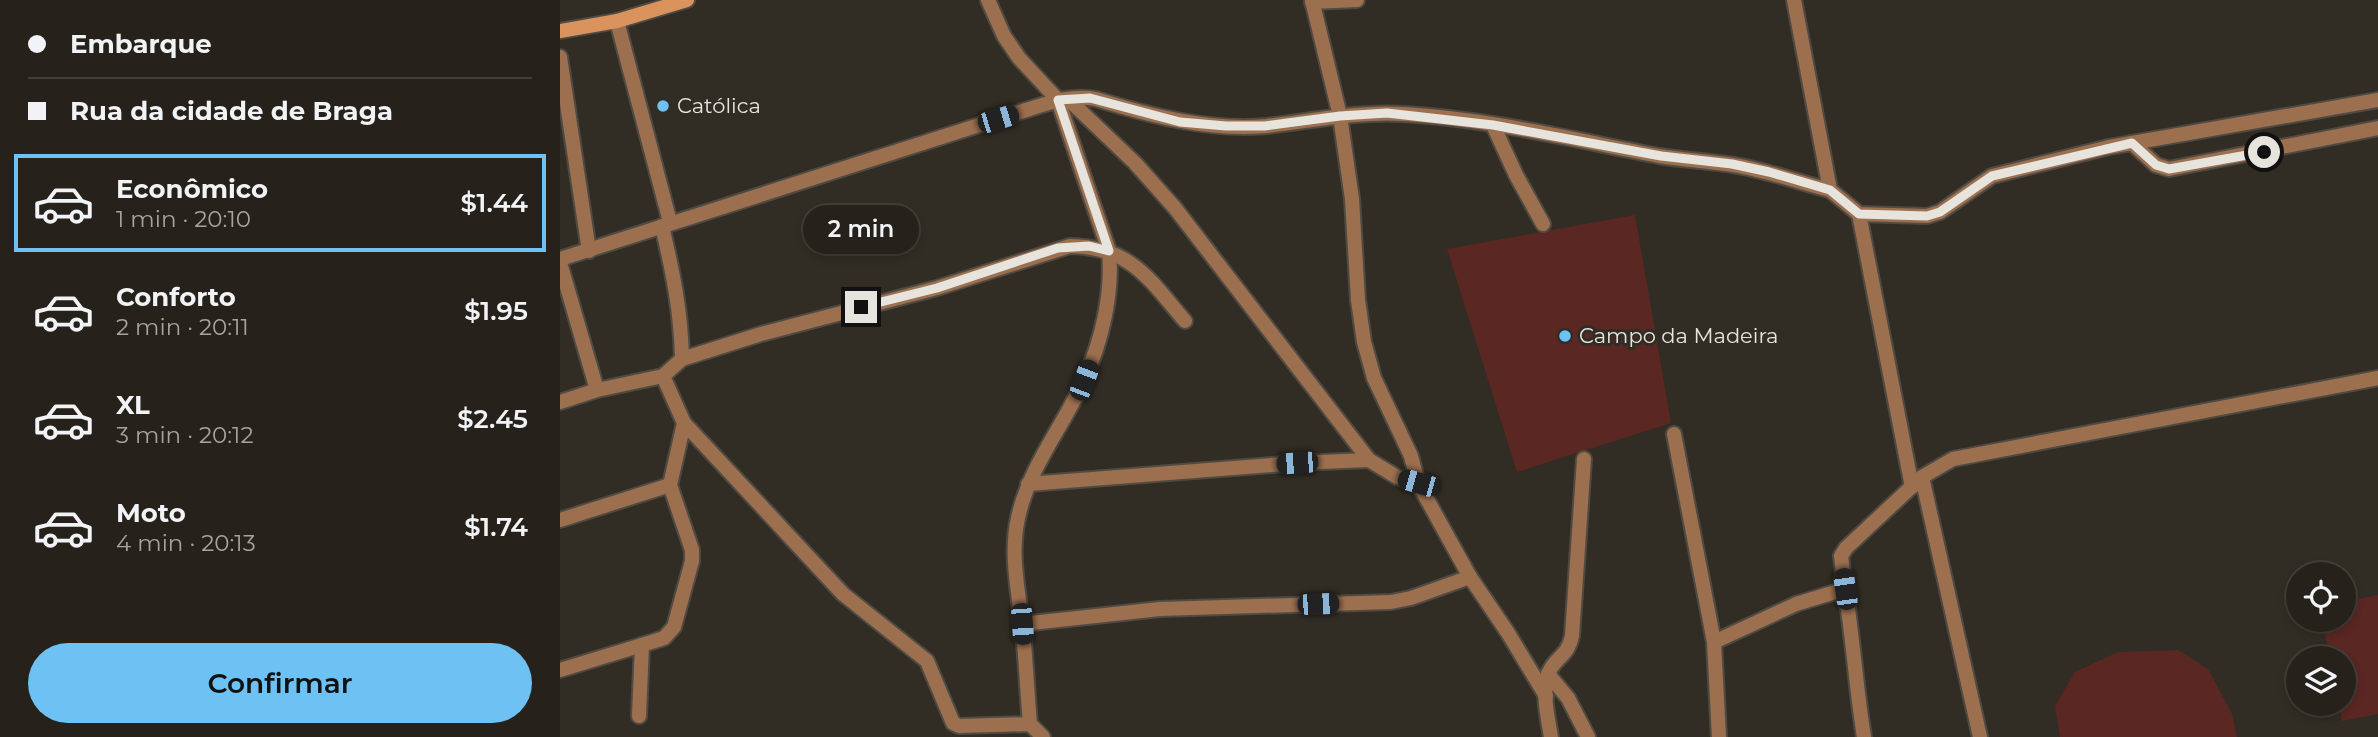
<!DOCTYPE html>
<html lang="pt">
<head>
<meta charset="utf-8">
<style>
	body { margin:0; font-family:Montserrat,sans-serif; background:#322f28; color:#f1f3f6; height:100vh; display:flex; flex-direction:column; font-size:26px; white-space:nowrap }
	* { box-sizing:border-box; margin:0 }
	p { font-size:23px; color:#a4a4a3 }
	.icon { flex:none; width:38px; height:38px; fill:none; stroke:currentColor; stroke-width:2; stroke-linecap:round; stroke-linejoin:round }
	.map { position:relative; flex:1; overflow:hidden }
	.details { display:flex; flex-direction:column; background:#26221b; width:560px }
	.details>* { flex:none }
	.banner { display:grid; align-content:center; height:154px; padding:0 28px; background:#26221b }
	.tools { position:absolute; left:1726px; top:562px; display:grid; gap:14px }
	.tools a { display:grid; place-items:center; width:70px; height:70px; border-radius:50%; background:#26221b; box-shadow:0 4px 10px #0003,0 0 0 2px #423f3a; font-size:35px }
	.end { position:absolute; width:32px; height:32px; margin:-16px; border:9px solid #e6e4dd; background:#111; box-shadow:0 0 0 4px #111 }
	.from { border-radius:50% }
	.bubble { position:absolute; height:49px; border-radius:24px; background:#26221b; box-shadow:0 4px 10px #0003,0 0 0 2px #423f3a; font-size:23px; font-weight:600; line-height:49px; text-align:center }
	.car { position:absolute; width:21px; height:42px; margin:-21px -10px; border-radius:9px; box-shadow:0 0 5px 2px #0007; background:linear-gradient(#222 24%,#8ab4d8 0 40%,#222 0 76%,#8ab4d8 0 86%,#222 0) }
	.banner b { display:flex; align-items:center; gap:24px; height:66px; font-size:26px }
	.banner b+b { border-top:2px solid #423f3a }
	.banner i { width:18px; height:18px; background:#f1f3f6 }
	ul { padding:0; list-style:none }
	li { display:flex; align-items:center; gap:21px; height:98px; margin:0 14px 10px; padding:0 14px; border:4px solid transparent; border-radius:0px }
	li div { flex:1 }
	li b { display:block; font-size:26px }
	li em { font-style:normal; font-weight:600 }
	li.on { border-color:#6dc2f3 }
	li>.icon { width:63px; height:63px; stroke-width:1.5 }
	.button { display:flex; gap:14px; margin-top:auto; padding:14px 28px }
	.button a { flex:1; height:80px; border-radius:42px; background:#6dc2f3; color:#111; font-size:28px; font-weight:600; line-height:80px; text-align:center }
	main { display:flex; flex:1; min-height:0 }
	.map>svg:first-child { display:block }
</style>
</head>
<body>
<main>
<section class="details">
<div class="banner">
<b><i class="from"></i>Embarque</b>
<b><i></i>Rua da cidade de Braga</b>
</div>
<ul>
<li class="on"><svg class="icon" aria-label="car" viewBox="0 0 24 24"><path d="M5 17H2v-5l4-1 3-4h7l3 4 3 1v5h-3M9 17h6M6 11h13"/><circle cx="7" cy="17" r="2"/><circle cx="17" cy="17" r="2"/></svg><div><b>Econômico</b><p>1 min · 20:10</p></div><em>$1.44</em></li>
<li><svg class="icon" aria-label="car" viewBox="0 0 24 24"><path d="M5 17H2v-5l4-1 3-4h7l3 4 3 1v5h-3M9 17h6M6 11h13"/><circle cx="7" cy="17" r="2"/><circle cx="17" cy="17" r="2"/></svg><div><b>Conforto</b><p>2 min · 20:11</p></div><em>$1.95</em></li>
<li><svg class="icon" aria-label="car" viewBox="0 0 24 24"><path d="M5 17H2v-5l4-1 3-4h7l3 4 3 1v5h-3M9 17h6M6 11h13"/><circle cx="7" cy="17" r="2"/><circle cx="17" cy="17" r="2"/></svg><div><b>XL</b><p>3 min · 20:12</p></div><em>$2.45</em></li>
<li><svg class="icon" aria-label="car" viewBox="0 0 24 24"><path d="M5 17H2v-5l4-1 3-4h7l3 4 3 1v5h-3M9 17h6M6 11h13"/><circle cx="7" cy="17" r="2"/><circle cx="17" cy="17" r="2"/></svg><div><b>Moto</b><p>4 min · 20:13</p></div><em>$1.74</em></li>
</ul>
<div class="button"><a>Confirmar</a></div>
</section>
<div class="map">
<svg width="1818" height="737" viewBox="0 0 1818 737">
	<rect width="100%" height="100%" fill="#322d24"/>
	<g fill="#5a2723">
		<path d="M1075,215L1111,423L957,472L887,249Z"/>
		<path d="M1818,595V714L1782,721L1779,704H1783V658H1770L1762,620H1783V602Z"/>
		<path d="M1618,650L1648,669L1672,714L1677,737H1500L1495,706L1515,672L1558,652Z"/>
	</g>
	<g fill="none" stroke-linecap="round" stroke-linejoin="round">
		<defs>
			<g id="street">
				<path d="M428,0L444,36L459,58L498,100L549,251C553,293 542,341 524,380C503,427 469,467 458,518C450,554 458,588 462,624C466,657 467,691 470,724"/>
				<path d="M752,0L780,116L792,199L798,300L804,342L814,378L851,456L858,483L910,577L948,633L986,696"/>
				<path d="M1234,0L1270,190L1299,214L1367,216L1380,212L1432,176L1549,147L1818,100"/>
				<path d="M752,2L797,0"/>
				<path d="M57,21L110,222"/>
				<path d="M0,57L29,251"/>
				<path d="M508,99L575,163L615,208L809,460L837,477L858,483"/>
				<path d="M933,125L956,175L983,224"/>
				<path d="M1572,143L1596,165L1609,169L1818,128"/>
				<path d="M1299,214L1352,487"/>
				<path d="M102,226C113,273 121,311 122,359"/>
				<path d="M0,259L463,111C486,104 511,94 536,99C591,116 649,131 707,126C752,121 798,111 844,114C930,119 1015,140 1099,156C1124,160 1149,161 1173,165C1206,170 1237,182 1270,190"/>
				<path d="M0,263L37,390"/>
				<path d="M0,402L37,390L103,376L122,359L201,334L377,288L510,246C571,247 589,279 625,321"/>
				<path d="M124,423L283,594L367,661L393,723L399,726L470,724L483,737"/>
				<path d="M1114,434L1154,642L1159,737"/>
				<path d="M1362,477L1420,737"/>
				<path d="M468,484L737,463L809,460"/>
				<path d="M0,520L110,485"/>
				<path d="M1285,589C1293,638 1296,688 1304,737"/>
				<path d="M462,624L600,609L831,602L851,598L910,577"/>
				<path d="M1154,642L1236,604L1285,589L1281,556L1286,548L1362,477L1393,459L1818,378"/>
				<path d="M0,670L82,645"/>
				<path d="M988,674L1008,698L1028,737"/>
				<path d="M79,716L82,645L104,638L114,627L132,561V550L110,485L124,423L103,376"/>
				<path d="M991,737C988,718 981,690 989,672C996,656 1007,658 1012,636L1024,459"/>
			</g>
			<path id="secondary" d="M0,31L57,21L127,0"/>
		</defs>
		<use href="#street" stroke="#4f4a42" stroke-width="18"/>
		<use href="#secondary" stroke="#4f4a42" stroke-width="18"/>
		<use href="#street" stroke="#9c6f4f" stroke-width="14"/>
		<use href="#secondary" stroke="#db935d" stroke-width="14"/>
	</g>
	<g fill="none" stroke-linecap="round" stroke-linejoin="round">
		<path stroke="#e6e4dd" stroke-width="9" d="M301,307L377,288L498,248L529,246L549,251L498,100L530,98L620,122L666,126H705L780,116L827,113L933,125L1101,156L1172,164L1209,172L1270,190L1299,214L1367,216L1380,212L1432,176L1572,143L1596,165L1609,169L1704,152"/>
	</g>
	<g fill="#6dc2f3" stroke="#322d24" stroke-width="2.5">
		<circle cx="103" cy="106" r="7"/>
		<circle cx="1005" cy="336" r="7"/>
	</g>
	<g text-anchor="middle" stroke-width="6" stroke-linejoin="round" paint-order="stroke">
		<g font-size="21" fill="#e6e4dd" stroke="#322d24" text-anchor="start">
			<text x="117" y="113">Católica</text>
			<text x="1019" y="343">Campo da Madeira</text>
		</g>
	</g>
</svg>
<div class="tools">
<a><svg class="icon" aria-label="locate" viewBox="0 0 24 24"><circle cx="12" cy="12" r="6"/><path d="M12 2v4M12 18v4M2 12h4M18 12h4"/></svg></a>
<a><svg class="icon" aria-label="layers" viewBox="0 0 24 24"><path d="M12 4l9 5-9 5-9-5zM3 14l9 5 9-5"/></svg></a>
</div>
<i class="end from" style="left:1704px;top:152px"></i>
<i class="end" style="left:301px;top:307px"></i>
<div class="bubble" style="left:243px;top:205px;width:116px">2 min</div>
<i class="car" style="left:438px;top:119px;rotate:73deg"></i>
<i class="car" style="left:524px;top:380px;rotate:21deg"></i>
<i class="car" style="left:737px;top:463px;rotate:266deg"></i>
<i class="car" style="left:858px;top:483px;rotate:286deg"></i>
<i class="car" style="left:1285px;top:589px;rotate:352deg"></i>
<i class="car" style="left:758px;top:604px;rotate:88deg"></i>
<i class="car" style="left:462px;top:624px;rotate:176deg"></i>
</div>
</main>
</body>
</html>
